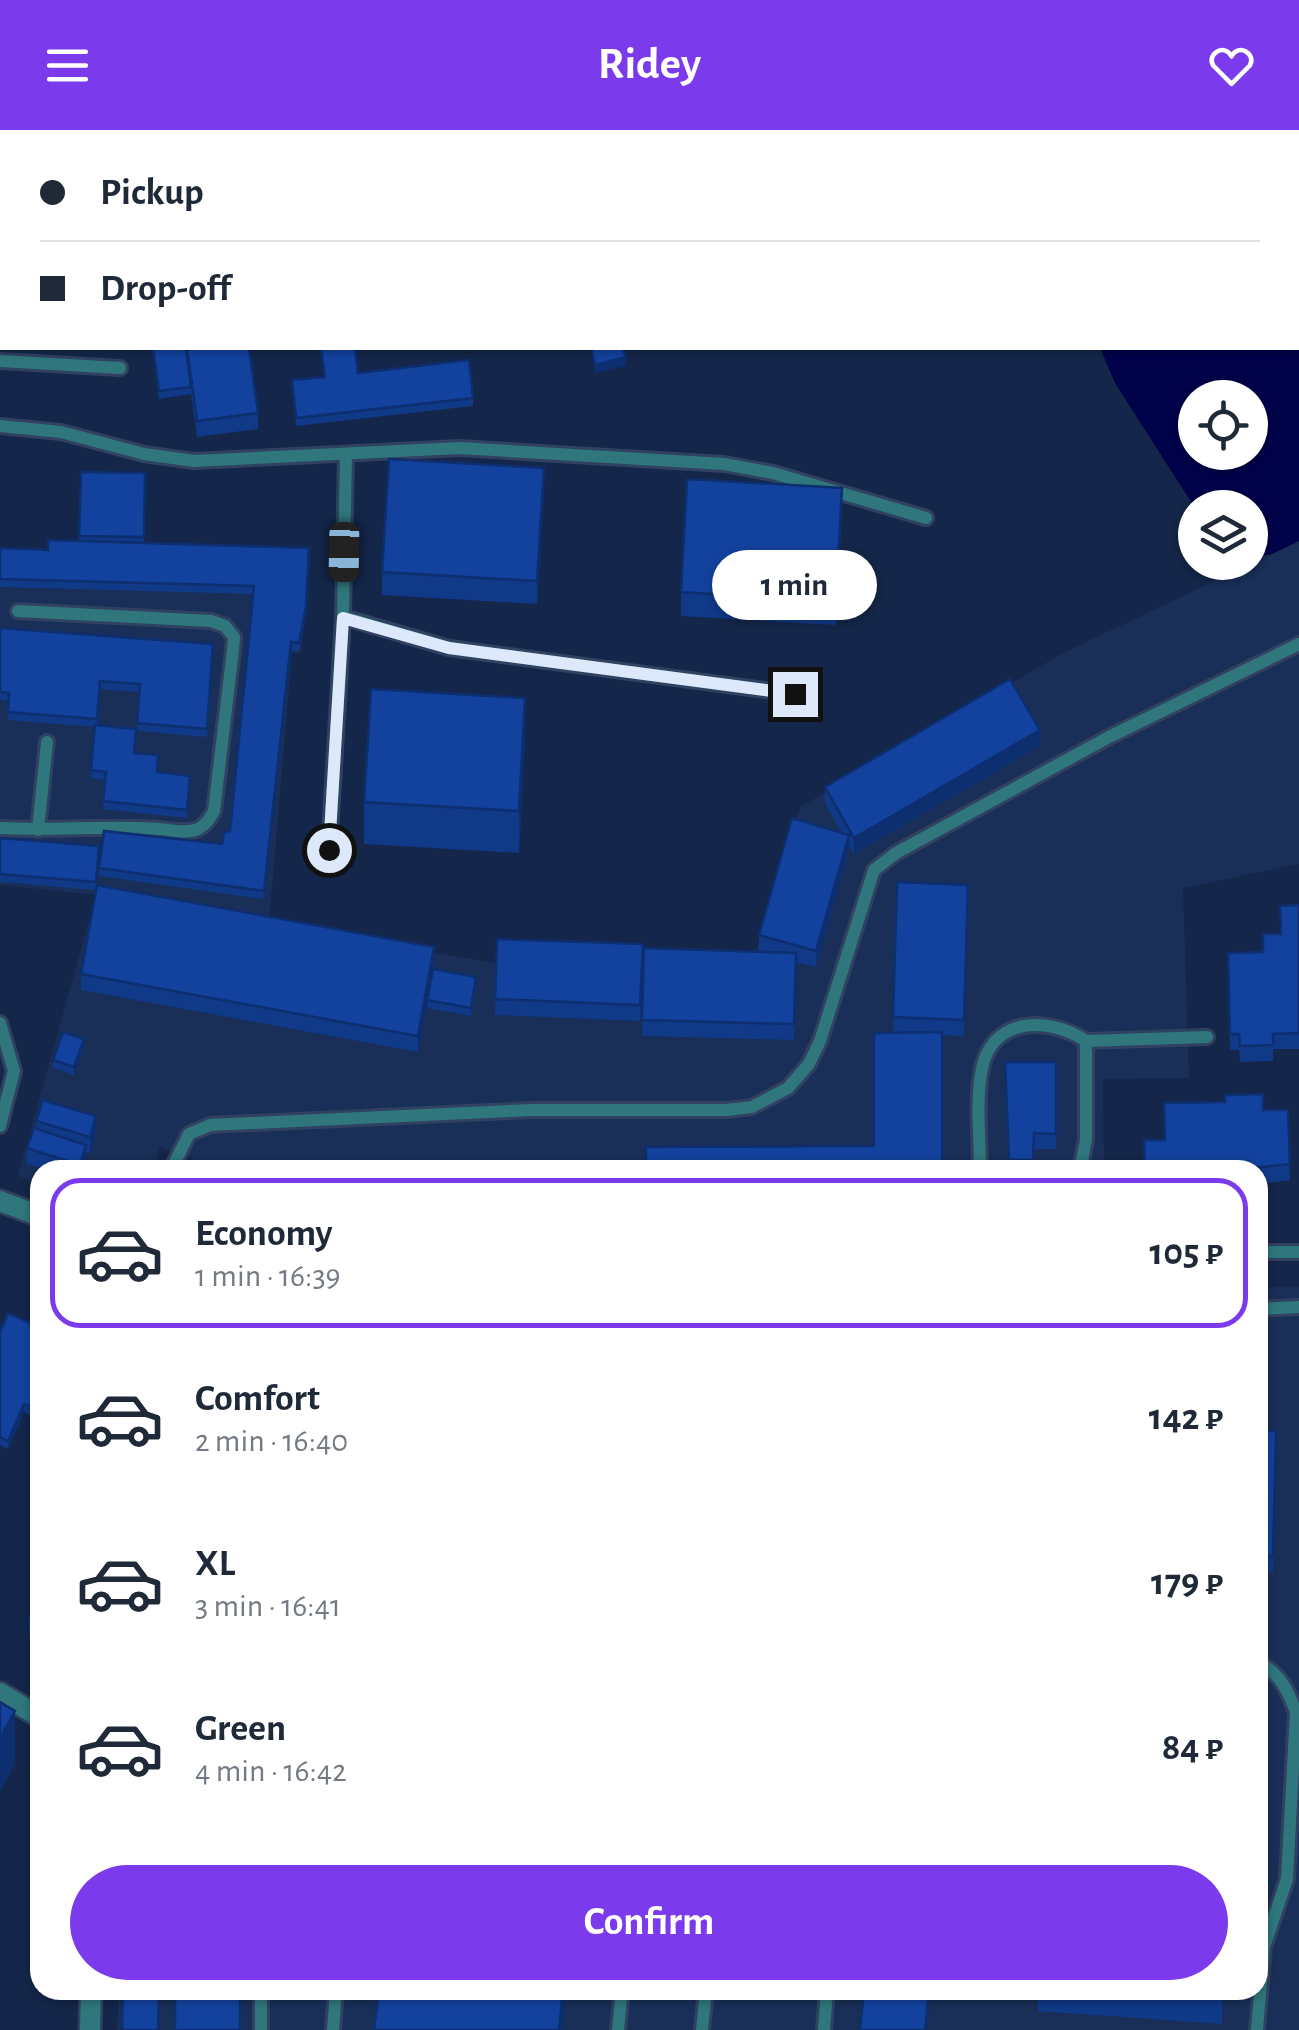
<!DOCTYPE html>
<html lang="en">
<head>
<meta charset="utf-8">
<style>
	body { margin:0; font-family:"Alegreya Sans",sans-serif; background:#f6f6f7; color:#1f2937; height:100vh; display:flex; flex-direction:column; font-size:38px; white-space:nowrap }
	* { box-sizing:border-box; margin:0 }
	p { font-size:32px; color:#747a83 }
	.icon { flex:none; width:55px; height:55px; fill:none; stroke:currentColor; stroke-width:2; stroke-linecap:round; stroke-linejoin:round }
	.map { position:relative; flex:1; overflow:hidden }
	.panel { position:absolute; left:30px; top:1030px; width:1238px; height:840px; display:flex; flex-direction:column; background:#fff; border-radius:30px; box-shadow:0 2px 8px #0004 }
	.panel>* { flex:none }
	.guide { position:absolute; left:0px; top:0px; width:1300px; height:220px; box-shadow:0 2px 8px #0004; display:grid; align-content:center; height:220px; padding:0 40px; background:#fff }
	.fabs { position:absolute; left:1178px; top:250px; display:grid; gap:20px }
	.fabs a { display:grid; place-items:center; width:90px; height:90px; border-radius:50%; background:#fff; box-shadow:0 2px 8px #0004; font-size:50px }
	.end { position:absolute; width:45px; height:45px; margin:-22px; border:12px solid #dde8fa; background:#111; box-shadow:0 0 0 5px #111 }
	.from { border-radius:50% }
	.bubble { position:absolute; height:70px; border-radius:35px; background:#fff; box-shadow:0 2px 8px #0004; font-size:32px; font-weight:700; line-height:70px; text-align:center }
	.car { position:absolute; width:30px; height:60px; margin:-30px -15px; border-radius:12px; box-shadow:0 0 8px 2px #0007; background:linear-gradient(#222 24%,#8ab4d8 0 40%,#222 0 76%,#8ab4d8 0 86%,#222 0) }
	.guide b { display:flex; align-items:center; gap:35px; height:95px; font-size:38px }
	.guide b+b { border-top:2px solid #e0e1e3 }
	.guide i { width:25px; height:25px; background:#1f2937 }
	ul { padding:18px 0 0; list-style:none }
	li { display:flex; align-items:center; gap:30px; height:150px; margin:0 20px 15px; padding:0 20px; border:5px solid transparent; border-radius:30px }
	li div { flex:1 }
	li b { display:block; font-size:38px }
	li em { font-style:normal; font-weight:700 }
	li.on { border-color:#7c3aed }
	li>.icon { width:90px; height:90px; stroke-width:1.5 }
	.button { display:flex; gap:20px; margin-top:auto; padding:20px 40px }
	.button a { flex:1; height:115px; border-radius:60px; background:#7c3aed; color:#fff; font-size:40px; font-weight:700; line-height:115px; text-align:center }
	header { display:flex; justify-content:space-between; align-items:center; height:130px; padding:0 40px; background:#7c3aed; color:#fff; font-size:45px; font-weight:700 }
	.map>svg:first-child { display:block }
</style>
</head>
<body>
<header><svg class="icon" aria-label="menu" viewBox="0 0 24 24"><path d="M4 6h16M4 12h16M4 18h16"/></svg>Ridey<svg class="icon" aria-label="heart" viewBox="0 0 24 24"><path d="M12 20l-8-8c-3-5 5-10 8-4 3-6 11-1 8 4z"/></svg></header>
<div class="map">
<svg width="1299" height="1900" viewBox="0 0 1299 1900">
	<rect width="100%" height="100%" fill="#142649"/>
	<g fill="#192f57">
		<path d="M1299,411V734L1183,758L1189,948L1103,949L1104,1040H191L193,1029L160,1017L154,1038L147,1040L98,1036L97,1040H40V1053L18,1046L96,765L0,755V425L47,427L48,417L311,424L301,523H292L269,793L495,833L496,824L753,832L800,677L1063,523Z"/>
		<path d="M1258,1157H1299V1900H117L119,1860H1258Z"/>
	</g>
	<path fill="#000249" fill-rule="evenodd" d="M1035,0H1299V411L1270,425L1250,424V378H1195L1115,253L1100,218H1298V2ZM1195,268H1250V322H1195Z"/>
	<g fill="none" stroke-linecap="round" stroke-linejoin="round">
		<defs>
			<g id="lane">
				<path d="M35,0L45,2"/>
				<path d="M469,0L470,2"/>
				<path d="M197,2L212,0"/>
				<path d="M0,74H2"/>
				<path d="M0,152H2"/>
				<path d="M0,231L120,238"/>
				<path d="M0,296L61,302L144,324L194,331L460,318L724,334L773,343L926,388"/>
				<path d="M343,487L449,518L795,564"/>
				<path d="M0,698C54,701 105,695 159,699C171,700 187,704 198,699C206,695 210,688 214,681L233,520L234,507L225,496L211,491L18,481"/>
				<path d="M38,700L47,612"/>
				<path d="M329,720L343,487L346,324"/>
				<path d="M0,893L14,941L0,996"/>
				<path d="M1086,911L1207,907"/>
				<path d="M171,1040L189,1004L210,995L531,980H727L752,977L788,958L809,934L820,911L874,740L896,723L1109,607L1299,514"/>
				<path d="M980,1040C980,1009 976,975 981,944C989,887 1047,885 1086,911V1010L1080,1040"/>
				<path d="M1258,1122H1299"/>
				<path d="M1258,1179L1299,1177"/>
				<path d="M261,1900V1860"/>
				<path d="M333,1900L336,1860"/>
				<path d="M618,1900L622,1860"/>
				<path d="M702,1900L706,1860"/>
				<path d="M824,1900L827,1860"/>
				<path d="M1257,1900L1264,1817L1287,1749L1296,1582C1287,1558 1280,1544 1258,1532"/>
			</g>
			<g id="street">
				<path d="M0,1071L40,1086"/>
				<path d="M0,1563L40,1587"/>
				<path d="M90,1900L91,1860"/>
			</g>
		</defs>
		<use href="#lane" stroke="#304162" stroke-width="18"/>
		<use href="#street" stroke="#304162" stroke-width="25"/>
		<use href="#lane" stroke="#2f777c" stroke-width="12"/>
		<use href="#street" stroke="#2f777c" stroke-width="20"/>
	</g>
	<g fill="#103988">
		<rect x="352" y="0" width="59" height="2"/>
		<path d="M495,0H763V2H496Z"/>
		<path d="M152,218H249L258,283V299L197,307L191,264L159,269Z"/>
		<path d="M320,218H355L358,243L473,268V276L296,296L292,250L324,247Z"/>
		<path d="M81,342L145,343L144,413L309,418L306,484L299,521L291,520L264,769L99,746V738L222,714L230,701L254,464L0,457V418L48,420L79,411Z"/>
		<path d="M544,361L537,474L382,465V442Z"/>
		<path d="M842,382L836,495L681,486V462Z"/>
		<path d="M0,498L213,514L207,607L137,601L139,562L100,559L98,595L135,623L158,643L190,654L187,688L103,679L105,650L91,648L95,597L8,590L9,571L0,570Z"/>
		<path d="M525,610L519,723L364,714V672Z"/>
		<path d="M1040,616L854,724L849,715V721L816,837L796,832L794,910L642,906L644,818L759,821V805L842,703L825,673V657Z"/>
		<path d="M0,708L99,724L96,759L434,833L433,839L476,855L471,886L427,878L432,840L418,922L81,860V844L96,760L0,752Z"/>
		<path d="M897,752L968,755L964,906L942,905L874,1016L893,903Z"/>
		<path d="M1299,775V919H1273V931L1240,932L1239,920H1230L1228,823L1263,822L1280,804Z"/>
		<path d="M497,809L643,814L640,891L495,885Z"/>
		<path d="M84,917L74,945L53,938V930Z"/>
		<path d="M1005,932H1056V1019H1034L1033,1040H1009Z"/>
		<path d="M1263,980H1288L1290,1050L1258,1054V1040H1145L1164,1010Z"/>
		<path d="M36,991L96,1002L90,1023L86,1022V1031L84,1040H47L27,1034V1018L36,999Z"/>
		<path d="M40,1197L38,1288L24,1282L8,1319L0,1315V1202Z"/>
		<path d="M1258,1301H1276L1273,1442L1258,1441Z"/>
		<path d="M40,1455V1507L29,1504V1488Z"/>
		<path d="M1038,1860H1224L1222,1894L1038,1881Z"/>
	</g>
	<g fill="#0d2e6f">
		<path d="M626,227V236L595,243V235Z"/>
		<path d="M544,338V361L537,474V451Z"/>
		<path d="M842,358V382L836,495V472Z"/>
		<path d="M525,568V610L519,723V681Z"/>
		<path d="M1040,600V616L854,724V708Z"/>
		<path d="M849,705V721L816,837V821Z"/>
		<path d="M434,817V833L418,922V906Z"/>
		<path d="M84,909V917L74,945V937Z"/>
		<path d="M96,986V1002L90,1023V1007Z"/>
		<path d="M86,1015V1031L84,1040H80V1035Z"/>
		<path d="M24,1274V1282L8,1319V1311Z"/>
		<path d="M15,1581V1635L0,1662V1608Z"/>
		<path d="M563,1860H566L562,1900H559Z"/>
		<path d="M1222,1860H1224L1222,1894Z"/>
	</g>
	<g fill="#13429e" stroke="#0d2e6f" stroke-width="2.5">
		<path d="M499,0H693L680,2H499Z"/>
		<path d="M153,218H186L191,257L159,261Z"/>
		<path d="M187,218H249L258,283L197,291Z"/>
		<path d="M321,218H355L358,243L469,230L473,268L296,288L292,250L325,247Z"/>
		<path d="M591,218H623L626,227L595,235Z"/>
		<path d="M389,329L544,338L537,451L382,442Z"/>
		<path d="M81,342L145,343L144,407L79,406Z"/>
		<path d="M687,349L842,358L836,472L681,462Z"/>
		<path d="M48,410L309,418L306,476L299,513L291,512L264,761L99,738L104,701L222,714L224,702L230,701L254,456L0,449V418L48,420Z"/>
		<path d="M0,498L213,514L207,599L137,593L140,554L100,551L97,589L8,582L9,563L0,562Z"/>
		<path d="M1010,549L1040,600L854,708L825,657Z"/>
		<path d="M371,559L525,568L519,681L364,672Z"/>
		<path d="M95,595L136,599L134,623L158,625L157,642L190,646L187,680L103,671L106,642L91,640Z"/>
		<path d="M792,688L849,705L816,821L759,805Z"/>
		<path d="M0,708L99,716L96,752L0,744Z"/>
		<path d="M897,752L968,755L964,890L893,887Z"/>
		<path d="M97,755L434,817L418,906L81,844Z"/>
		<path d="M1299,775V903L1273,904V915L1240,916L1239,904H1230L1228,823L1263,822V804H1281L1280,776Z"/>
		<path d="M497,809L643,814L640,875L495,869Z"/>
		<path d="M644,818L796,823L794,894L642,890Z"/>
		<path d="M433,839L476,847L471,878L427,870Z"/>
		<path d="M63,902L84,909L74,937L53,930Z"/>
		<path d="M942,902V1040H646V1017L874,1016V903Z"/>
		<path d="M1005,932H1056V1004L1034,1003L1033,1030H1009Z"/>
		<path d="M1263,964V980H1288L1290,1034L1237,1040H1145L1144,1010H1165L1164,973L1225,972V965Z"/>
		<path d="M43,970L96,986L90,1007L36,991Z"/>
		<path d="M34,998L86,1015L80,1035L27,1018Z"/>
		<path d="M8,1183L40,1197V1238L38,1243L40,1244V1275L38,1280L24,1274L8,1311L0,1307V1202Z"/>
		<path d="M1258,1301H1276L1273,1426H1258Z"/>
		<path d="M40,1455V1491L29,1488Z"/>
		<path d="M0,1572L15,1581L0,1608Z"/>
		<path d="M123,1860H159L158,1900H122Z"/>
		<rect x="175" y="1860" width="65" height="40"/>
		<path d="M379,1860H563L559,1900H374Z"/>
		<path d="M864,1860H929L925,1900H860Z"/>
		<path d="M1170,1860H1222V1863Z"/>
	</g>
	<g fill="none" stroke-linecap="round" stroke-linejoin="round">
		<path stroke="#dde8fa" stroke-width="12" d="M329,720L343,488L449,518L795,564"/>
	</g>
</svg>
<div class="fabs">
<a><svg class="icon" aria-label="locate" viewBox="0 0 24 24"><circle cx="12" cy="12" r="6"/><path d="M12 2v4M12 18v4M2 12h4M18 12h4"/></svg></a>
<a><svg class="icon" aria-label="layers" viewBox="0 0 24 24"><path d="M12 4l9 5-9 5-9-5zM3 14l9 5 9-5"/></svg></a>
</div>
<i class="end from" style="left:329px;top:720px"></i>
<i class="end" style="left:795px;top:564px"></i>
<div class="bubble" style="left:712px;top:420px;width:165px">1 min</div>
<i class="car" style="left:344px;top:422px;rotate:181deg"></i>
<div class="guide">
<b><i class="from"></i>Pickup</b>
<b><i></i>Drop-off</b>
</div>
<section class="panel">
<ul>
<li class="on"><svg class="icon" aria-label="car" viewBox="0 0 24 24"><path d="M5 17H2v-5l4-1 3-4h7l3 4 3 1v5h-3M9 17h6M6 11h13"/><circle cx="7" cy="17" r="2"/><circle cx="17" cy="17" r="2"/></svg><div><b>Economy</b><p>1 min · 16:39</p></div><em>105 ₽</em></li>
<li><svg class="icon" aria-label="car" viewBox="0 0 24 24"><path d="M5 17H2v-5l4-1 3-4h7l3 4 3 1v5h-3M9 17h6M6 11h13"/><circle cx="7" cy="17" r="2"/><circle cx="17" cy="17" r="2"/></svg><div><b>Comfort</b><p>2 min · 16:40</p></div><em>142 ₽</em></li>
<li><svg class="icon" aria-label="car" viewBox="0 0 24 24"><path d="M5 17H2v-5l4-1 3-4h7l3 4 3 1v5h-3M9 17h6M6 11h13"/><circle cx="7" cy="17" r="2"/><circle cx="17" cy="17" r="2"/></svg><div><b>XL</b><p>3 min · 16:41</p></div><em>179 ₽</em></li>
<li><svg class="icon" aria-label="car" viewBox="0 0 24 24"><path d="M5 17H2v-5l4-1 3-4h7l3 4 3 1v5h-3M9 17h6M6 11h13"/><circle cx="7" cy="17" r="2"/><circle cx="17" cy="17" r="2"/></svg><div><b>Green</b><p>4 min · 16:42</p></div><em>84 ₽</em></li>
</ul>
<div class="button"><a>Confirm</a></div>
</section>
</div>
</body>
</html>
